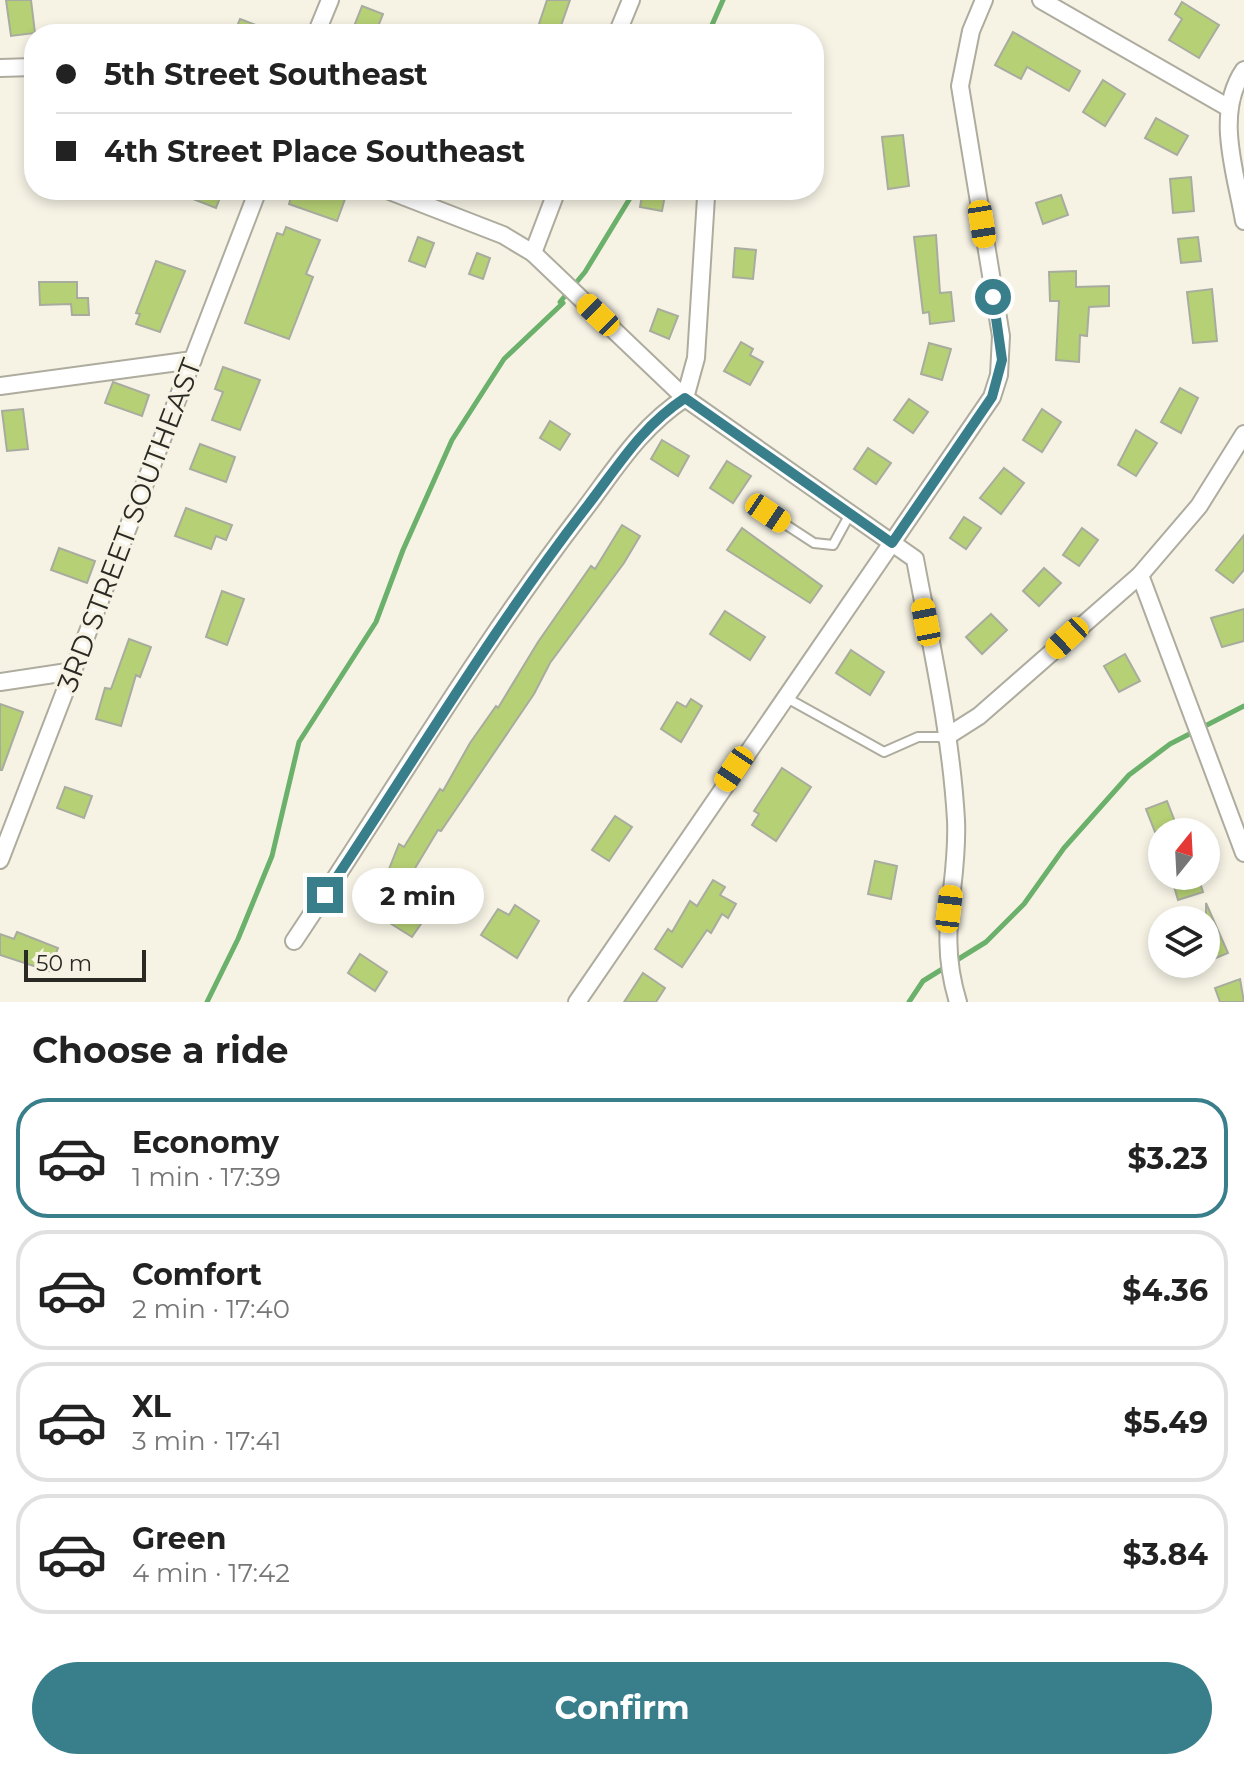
<!DOCTYPE html>
<html lang="en">
<head>
<meta charset="utf-8">
<style>
	body { margin:0; font-family:Montserrat,sans-serif; background:#f2f2f2; color:#222; height:100vh; display:flex; flex-direction:column; font-size:30px; white-space:nowrap }
	* { box-sizing:border-box; margin:0 }
	p { font-size:26px; color:#767676 }
	.icon { flex:none; width:44px; height:44px; fill:none; stroke:currentColor; stroke-width:2; stroke-linecap:round; stroke-linejoin:round }
	.map { position:relative; height:1002px; overflow:hidden }
	.panel { display:flex; flex-direction:column; background:#fff; flex:1 }
	.panel>* { flex:none }
	.guide { position:absolute; left:24px; top:24px; width:800px; height:176px; border-radius:32px; box-shadow:0 4px 12px #0003; display:grid; align-content:center; height:176px; padding:0 32px; background:#fff }
	.needle { width:52px; rotate:18deg }
	.fabs { position:absolute; left:1148px; top:818px; display:grid; gap:16px }
	.fabs a { display:grid; place-items:center; width:72px; height:72px; border-radius:50%; background:#fff; box-shadow:0 4px 12px #0003; font-size:40px }
	.scale { position:absolute; left:24px; bottom:20px; width:122px; box-sizing:border-box; padding-left:8px; border:4px solid #2a2923; border-top:0; font-size:22px; line-height:28px; white-space:nowrap; color:#2a2923; -webkit-text-stroke:6px #f6f3e5; paint-order:stroke }
	.end { position:absolute; width:36px; height:36px; margin:-18px; border:10px solid #397f8b; background:#fff; box-shadow:0 0 0 4px #fff }
	.from { border-radius:50% }
	.bubble { position:absolute; height:56px; border-radius:28px; background:#fff; box-shadow:0 4px 12px #0003; font-size:26px; font-weight:700; line-height:56px; text-align:center }
	.car { position:absolute; width:24px; height:48px; margin:-24px -12px; border-radius:10px; box-shadow:0 0 6px 2px #0007; background:linear-gradient(#f5c518 24%,#345 0 40%,#f5c518 0 76%,#345 0 86%,#f5c518 0) }
	.guide b { display:flex; align-items:center; gap:28px; height:76px; font-size:30px }
	.guide b+b { border-top:2px solid #e0e0e0 }
	.guide i { width:20px; height:20px; background:#222 }
	ul { padding:0; list-style:none }
	li { display:flex; align-items:center; gap:24px; height:120px; margin:0 16px 12px; padding:0 16px; border:4px solid #e0e0e0; border-radius:32px }
	li div { flex:1 }
	li b { display:block; font-size:30px }
	li em { font-style:normal; font-weight:700 }
	li.current { border-color:#397f8b }
	li>.icon { width:72px; height:72px; stroke-width:1.5 }
	h2 { padding:0 32px; font-size:36px; line-height:96px }
	.button { display:flex; gap:16px; margin-top:auto; padding:16px 32px }
	.button a { flex:1; height:92px; border-radius:48px; background:#397f8b; color:#fff; font-size:32px; font-weight:700; line-height:92px; text-align:center }
	.map>svg:first-child { display:block }
</style>
</head>
<body>
<div class="map">
<svg width="1244" height="1002" viewBox="0 0 1244 1002">
	<rect width="100%" height="100%" fill="#f6f3e5"/>
	<g fill="none" stroke-linecap="round" stroke-linejoin="round">
		<g stroke="#6bb06b" stroke-width="5">
			<path d="M708,34L723,0"/>
			<path d="M207,1002L238,939L272,856L299,742L376,622L403,550L452,440L504,359L563,303L560,302L585,272L635,190"/>
			<path d="M909,1002L923,981L986,942L1024,904L1064,848L1129,775L1170,744L1244,706"/>
		</g>
	</g>
	<g fill="#b6d075" stroke="#a8ac9f" stroke-width="2">
		<path d="M6,0H31L35,33L11,36Z"/>
		<path d="M547,0H570L558,34L537,30Z"/>
		<path d="M1182,2L1219,25L1199,58L1169,40L1182,19L1175,14Z"/>
		<path d="M362,6L383,14L375,34H351Z"/>
		<path d="M240,19L277,33V34H234Z"/>
		<path d="M1013,32L1080,71L1069,91L1027,67L1021,79L995,65Z"/>
		<path d="M1103,80L1125,94L1105,126L1083,112Z"/>
		<path d="M1156,118L1188,136L1177,155L1145,138Z"/>
		<path d="M903,135L909,186L888,189L882,137Z"/>
		<path d="M1191,177L1194,211L1173,213L1170,179Z"/>
		<path d="M170,190H223L216,208Z"/>
		<path d="M293,190H319L345,199L337,221L289,204Z"/>
		<path d="M643,190H666L662,211L640,207Z"/>
		<path d="M1061,195L1068,215L1043,224L1036,203Z"/>
		<path d="M286,227L320,240L306,274L313,277L289,339L245,323L277,233L283,235Z"/>
		<path d="M936,235L940,293L951,292L954,321L930,324L929,312L923,313L914,237Z"/>
		<path d="M418,237L434,243L425,267L409,261Z"/>
		<path d="M1198,237L1201,261L1181,263L1178,239Z"/>
		<path d="M735,248L756,250L753,279L733,277Z"/>
		<path d="M477,253L490,258L483,279L469,274Z"/>
		<path d="M156,261L185,271L160,332L136,324L140,314L136,313Z"/>
		<path d="M1076,271V287L1109,286V306L1089,307L1087,336L1080,335L1079,362L1056,360L1059,301H1050L1049,272Z"/>
		<path d="M39,282H77V298H88L89,315H72L71,304L40,305Z"/>
		<path d="M1212,289L1217,341L1193,343L1187,292Z"/>
		<path d="M658,309L678,316L669,339L650,331Z"/>
		<path d="M741,342L753,349L750,355L763,362L750,385L724,371Z"/>
		<path d="M929,343L951,349L942,380L921,374Z"/>
		<path d="M223,367L260,380L240,430L212,420L223,392L215,389Z"/>
		<path d="M113,382L149,395L142,416L105,403Z"/>
		<path d="M1180,388L1198,398L1181,433L1161,422Z"/>
		<path d="M909,399L928,412L913,433L894,420Z"/>
		<path d="M23,409L28,449L7,451L2,411Z"/>
		<path d="M1042,409L1061,422L1042,452L1023,440Z"/>
		<path d="M550,421L570,434L560,450L540,438Z"/>
		<path d="M1136,430L1157,443L1136,476L1118,465Z"/>
		<path d="M662,440L689,456L678,476L651,459Z"/>
		<path d="M200,444L235,457L226,482L190,469Z"/>
		<path d="M868,448L891,463L876,484L854,469Z"/>
		<path d="M727,461L751,476L733,503L710,488Z"/>
		<path d="M1004,468L1024,483L1001,514L980,498Z"/>
		<path d="M186,508L232,525L226,540L216,536L211,549L175,536Z"/>
		<path d="M964,517L981,528L966,549L950,538Z"/>
		<path d="M622,525L640,536L624,563L550,663L534,694L441,831L438,830L408,880L389,869L399,844L404,847L440,789L443,791L470,743L496,706L498,708L538,642L591,566L595,569Z"/>
		<path d="M742,528L822,586L810,603L727,550Z"/>
		<path d="M1082,528L1098,540L1079,566L1063,555Z"/>
		<path d="M1244,535V570L1233,583L1216,570Z"/>
		<path d="M59,548L95,561L87,583L51,570Z"/>
		<path d="M1044,568L1061,583L1039,606L1023,591Z"/>
		<path d="M222,591L244,599L227,645L206,637Z"/>
		<path d="M1244,609V641L1222,647L1211,618Z"/>
		<path d="M725,611L765,637L750,660L710,634Z"/>
		<path d="M991,614L1007,630L982,654L966,637Z"/>
		<path d="M129,639L151,647L140,677L136,675L121,726L96,719L105,688L111,689Z"/>
		<path d="M851,650L884,672L870,695L836,673Z"/>
		<path d="M1125,654L1140,681L1119,692L1104,666Z"/>
		<path d="M691,699L702,706L681,742L661,729L677,702L686,707Z"/>
		<path d="M0,704L23,712L2,770H0Z"/>
		<path d="M782,768L811,787L776,841L752,825L759,814L754,811Z"/>
		<path d="M65,787L92,796L84,818L57,808Z"/>
		<path d="M1167,801L1179,832H1155L1146,809Z"/>
		<path d="M615,816L632,827L609,861L592,850Z"/>
		<path d="M875,861L897,866L891,899L868,894Z"/>
		<path d="M1171,876H1198L1203,892L1178,900Z"/>
		<path d="M713,880L725,887L720,895L736,904L728,918L722,914L711,933L707,930L682,967L655,949L668,929L672,932L690,901L697,906Z"/>
		<path d="M397,901L425,918L412,937L385,920Z"/>
		<path d="M1206,903L1228,953L1206,962Z"/>
		<path d="M515,905L539,921L517,958L481,935L498,909L509,915Z"/>
		<path d="M17,932L58,948L49,971L0,955V934L14,939Z"/>
		<path d="M360,954L387,972L375,991L348,973Z"/>
		<path d="M643,973L665,988L656,1002H624Z"/>
		<path d="M1240,979L1244,1002H1220L1215,988Z"/>
	</g>
	<g fill="none" stroke-linecap="round" stroke-linejoin="round">
		<defs>
			<g id="service">
				<path d="M768,513L814,543L833,545L850,514"/>
				<path d="M785,697L884,752L918,737H946"/>
			</g>
			<g id="minor">
				<path d="M1041,0L1229,108"/>
				<path d="M316,34L330,0"/>
				<path d="M617,34L631,0"/>
				<path d="M0,68L34,67"/>
				<path d="M1244,70C1214,114 1236,173 1244,221"/>
				<path d="M387,190L503,235L533,253L685,398L915,559C931,645 951,732 956,820C959,888 936,931 958,1002"/>
				<path d="M533,253L557,190"/>
				<path d="M0,386L193,360"/>
				<path d="M1140,575L1244,853"/>
				<path d="M0,682L74,671"/>
				<path d="M946,737L979,716L1140,575L1199,506L1244,434"/>
				<path d="M0,860L258,190"/>
				<path d="M294,941C389,799 477,650 581,514C614,471 639,428 685,398L696,358L706,197"/>
				<path d="M577,1002L992,397L999,375L1001,336L960,86L971,31L984,0"/>
			</g>
		</defs>
		<use href="#service" stroke="#aeac9e" stroke-width="12"/>
		<use href="#minor" stroke="#aeac9e" stroke-width="20"/>
		<use href="#service" stroke="#fff" stroke-width="8"/>
		<use href="#minor" stroke="#fff" stroke-width="16"/>
	</g>
	<g fill="none" stroke-linecap="round" stroke-linejoin="round">
		<path stroke="#397f8b" stroke-width="10" d="M325,895C412,765 492,629 588,505C619,465 641,427 685,398L892,543L992,397L1002,360L993,297"/>
	</g>
	<g text-anchor="middle" stroke-width="7" stroke-linejoin="round" paint-order="stroke">
		<g font-size="28" fill="#2a2923" stroke="#f6f3e5">
			<text transform="translate(129 525) rotate(-69)" y="10">3RD STREET SOUTHEAST</text>
		</g>
	</g>
</svg>
<div class="fabs">
<a><svg class="needle" viewBox="-14 -14 28 28"><path d="M0-13l5 13h-10z" fill="#e53935"/><path d="M0 13l5-13h-10z" fill="#767676"/></svg></a>
<a><svg class="icon" aria-label="layers" viewBox="0 0 24 24"><path d="M12 4l9 5-9 5-9-5zM3 14l9 5 9-5"/></svg></a>
</div>
<div class="scale">50 m</div>
<i class="end from" style="left:993px;top:297px"></i>
<i class="end" style="left:325px;top:895px"></i>
<div class="bubble" style="left:352px;top:868px;width:132px">2 min</div>
<i class="car" style="left:982px;top:224px;rotate:171deg"></i>
<i class="car" style="left:598px;top:315px;rotate:314deg"></i>
<i class="car" style="left:768px;top:513px;rotate:124deg"></i>
<i class="car" style="left:926px;top:622px;rotate:349deg"></i>
<i class="car" style="left:1067px;top:638px;rotate:227deg"></i>
<i class="car" style="left:734px;top:769px;rotate:214deg"></i>
<i class="car" style="left:949px;top:909px;rotate:7deg"></i>
<div class="guide">
<b><i class="from"></i>5th Street Southeast</b>
<b><i></i>4th Street Place Southeast</b>
</div>
</div>
<section class="panel">
<h2>Choose a ride</h2>
<ul>
<li class="current"><svg class="icon" aria-label="car" viewBox="0 0 24 24"><path d="M5 17H2v-5l4-1 3-4h7l3 4 3 1v5h-3M9 17h6M6 11h13"/><circle cx="7" cy="17" r="2"/><circle cx="17" cy="17" r="2"/></svg><div><b>Economy</b><p>1 min · 17:39</p></div><em>$3.23</em></li>
<li><svg class="icon" aria-label="car" viewBox="0 0 24 24"><path d="M5 17H2v-5l4-1 3-4h7l3 4 3 1v5h-3M9 17h6M6 11h13"/><circle cx="7" cy="17" r="2"/><circle cx="17" cy="17" r="2"/></svg><div><b>Comfort</b><p>2 min · 17:40</p></div><em>$4.36</em></li>
<li><svg class="icon" aria-label="car" viewBox="0 0 24 24"><path d="M5 17H2v-5l4-1 3-4h7l3 4 3 1v5h-3M9 17h6M6 11h13"/><circle cx="7" cy="17" r="2"/><circle cx="17" cy="17" r="2"/></svg><div><b>XL</b><p>3 min · 17:41</p></div><em>$5.49</em></li>
<li><svg class="icon" aria-label="car" viewBox="0 0 24 24"><path d="M5 17H2v-5l4-1 3-4h7l3 4 3 1v5h-3M9 17h6M6 11h13"/><circle cx="7" cy="17" r="2"/><circle cx="17" cy="17" r="2"/></svg><div><b>Green</b><p>4 min · 17:42</p></div><em>$3.84</em></li>
</ul>
<div class="button"><a>Confirm</a></div>
</section>
</body>
</html>
